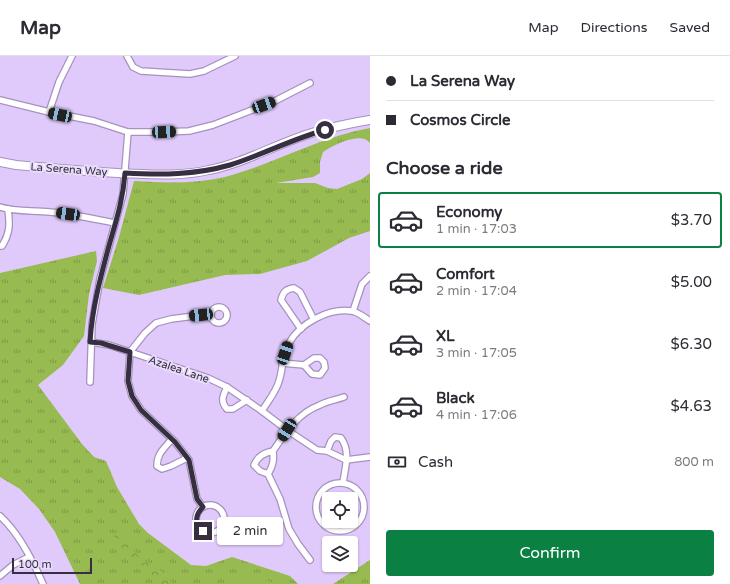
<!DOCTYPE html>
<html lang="en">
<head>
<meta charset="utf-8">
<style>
	body { margin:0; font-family:"Varela Round",sans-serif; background:#f2f2f3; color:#2b2b33; height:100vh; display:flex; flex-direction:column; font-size:15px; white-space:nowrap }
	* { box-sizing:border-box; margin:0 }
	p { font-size:13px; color:#7c7c81 }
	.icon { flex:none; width:22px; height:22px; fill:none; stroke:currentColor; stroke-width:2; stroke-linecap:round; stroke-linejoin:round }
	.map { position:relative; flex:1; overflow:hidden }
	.sheet { display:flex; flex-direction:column; background:#fff; width:360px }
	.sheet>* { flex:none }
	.top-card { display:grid; align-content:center; height:88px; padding:0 16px; background:#fff }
	.fabs { position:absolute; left:322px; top:436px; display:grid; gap:8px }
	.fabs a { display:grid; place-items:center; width:36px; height:36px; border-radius:4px; background:#fff; box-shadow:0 1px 3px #0004; font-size:20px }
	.scale { position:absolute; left:12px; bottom:10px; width:80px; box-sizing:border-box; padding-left:4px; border:2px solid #362e41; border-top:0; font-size:11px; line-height:14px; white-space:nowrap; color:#362e41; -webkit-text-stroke:3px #e9dcfa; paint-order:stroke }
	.end { position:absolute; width:18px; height:18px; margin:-9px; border:5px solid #362e41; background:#fff; box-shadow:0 0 0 2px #fff }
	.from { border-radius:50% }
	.bubble { position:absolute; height:28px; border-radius:4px; background:#fff; box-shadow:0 1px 3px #0004; font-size:13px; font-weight:600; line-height:28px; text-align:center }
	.car { position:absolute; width:12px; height:24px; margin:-12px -6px; border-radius:5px; box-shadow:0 0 3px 1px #0007; background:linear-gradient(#222 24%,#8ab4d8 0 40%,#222 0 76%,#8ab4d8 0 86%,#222 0) }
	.top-card b { display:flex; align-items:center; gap:14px; height:38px; font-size:15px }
	.top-card b+b { border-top:1px solid #e1e1e2 }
	.top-card i { width:10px; height:10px; background:#2b2b33 }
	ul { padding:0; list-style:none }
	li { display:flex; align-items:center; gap:12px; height:56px; margin:0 8px 6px; padding:0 8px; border:2px solid transparent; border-radius:4px }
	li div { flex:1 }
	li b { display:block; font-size:15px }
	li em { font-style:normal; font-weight:600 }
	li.selected { border-color:#0b8043 }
	li>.icon { width:36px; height:36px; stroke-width:1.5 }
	h2 { padding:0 16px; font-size:18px; line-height:48px }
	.pay { display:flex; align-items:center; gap:10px; height:44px; padding:0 16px; font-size:15px }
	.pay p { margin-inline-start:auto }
	.cta { display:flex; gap:8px; margin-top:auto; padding:8px 16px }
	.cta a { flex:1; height:46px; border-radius:4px; background:#0b8043; color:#fff; font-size:16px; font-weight:600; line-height:46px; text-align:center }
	header { display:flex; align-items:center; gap:24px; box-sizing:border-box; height:56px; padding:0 20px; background:#fff; border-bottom:1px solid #e1e1e2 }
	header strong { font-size:19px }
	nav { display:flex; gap:22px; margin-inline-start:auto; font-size:14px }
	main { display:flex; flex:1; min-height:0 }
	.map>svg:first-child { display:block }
</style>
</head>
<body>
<header>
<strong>Map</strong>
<nav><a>Map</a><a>Directions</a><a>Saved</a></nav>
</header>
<main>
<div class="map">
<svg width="370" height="528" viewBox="0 0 370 528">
	<defs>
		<pattern id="grass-tufts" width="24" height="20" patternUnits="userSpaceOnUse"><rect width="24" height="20" fill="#97bb50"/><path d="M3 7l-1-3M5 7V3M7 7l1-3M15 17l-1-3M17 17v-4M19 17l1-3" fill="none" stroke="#7c9844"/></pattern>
		<pattern id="forest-crowns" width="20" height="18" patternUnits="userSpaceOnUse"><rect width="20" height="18" fill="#97bb50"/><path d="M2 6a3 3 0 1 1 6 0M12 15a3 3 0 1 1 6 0" fill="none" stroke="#7c9844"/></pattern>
	</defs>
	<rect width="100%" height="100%" fill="#e0cafb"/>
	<g fill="url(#grass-tufts)">
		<path d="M370,72V87C361,75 333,89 323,96L320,106V117L313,121L276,127H315L328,132L337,133L362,123L370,117V175L349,182L307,205L260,218L225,219L139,239L103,232L119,181L134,125C165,127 195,128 225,121C274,108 319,81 370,72Z"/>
		<path d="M96,195L97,205L89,238L84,280L63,309L38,329L82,388L94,401L106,405L117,431L139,468L148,477L191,509L206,510L232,501L290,520L298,528H80L55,476L39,453L20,433L0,421V217Z"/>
		<path d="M370,504V528H333Z"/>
	</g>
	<path fill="url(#forest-crowns)" d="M120,474C129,479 129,488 134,495C141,504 151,508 160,514C165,518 169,524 173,528H155L143,513L128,503L115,483L114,479Z"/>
	<path fill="#97bb50" d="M241,517H244L277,528H237Z"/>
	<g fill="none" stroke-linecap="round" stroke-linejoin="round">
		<defs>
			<g id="street">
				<path d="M127,0L133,11L141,15L190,18L204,15L235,0"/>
				<path d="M0,44L49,56L94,65L128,76H164L189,75L213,69L273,46L310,27"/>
				<path d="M49,56L59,26L72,0"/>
				<path d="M0,151C16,156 33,154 50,156C72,158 94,163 115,167"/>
				<path d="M0,190H2C10,177 10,169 8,153"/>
				<circle cx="219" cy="259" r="8"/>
				<path d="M353,255L362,228L370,220"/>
				<path d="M370,265C365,262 357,255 351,255C329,252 300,267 289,287C282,299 283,313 279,325C276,336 268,345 262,355L287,374L317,394L327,395L346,404L370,401"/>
				<path d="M301,273L281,244C283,236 286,233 294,232L300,236L313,262"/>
				<path d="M91,286L109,289L208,322L227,331L262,355"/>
				<path d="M314,302H320L324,306L325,312L320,319L312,318L304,309Z"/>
				<path d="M282,307L304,309"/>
				<path d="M90,326L92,268L100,223L123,138L128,76"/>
				<path d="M227,331C223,340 220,345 227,353H233L247,344"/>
				<path d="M172,383C164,393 157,397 157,410L162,413L171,410L187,402"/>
				<path d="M273,395C274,405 273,410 268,418L260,415L254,409C258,400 264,397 273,395C285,377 298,357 320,349C327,345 336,344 344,341"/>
				<path d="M327,395L331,385L335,381L341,382C351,396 345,411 343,427"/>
				<path d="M268,418L280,443L289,473L298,488L310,504"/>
				<circle cx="340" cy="451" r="24"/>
				<circle cx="210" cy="463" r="14"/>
				<path d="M203,451L197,443L189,404L175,386L141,354L132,340L128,325L130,296L145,277L156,267L171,263L210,258"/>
				<path d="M0,460C19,477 33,505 43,528"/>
				<path d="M0,520L13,509L29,501"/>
			</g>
			<path id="secondary" d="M0,106L16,109C50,112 84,115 118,117C149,118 179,121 209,114C240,108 269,92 300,81C322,73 346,68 370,64"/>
		</defs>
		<use href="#street" stroke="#a691bf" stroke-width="8"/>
		<use href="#secondary" stroke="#a691bf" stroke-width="10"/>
		<use href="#street" stroke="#fff" stroke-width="5.5"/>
		<use href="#secondary" stroke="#fff" stroke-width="8"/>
	</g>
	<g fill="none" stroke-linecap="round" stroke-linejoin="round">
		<path stroke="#362e41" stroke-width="5" d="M203,475C194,468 195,459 203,451L197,443L189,404L175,386L141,354L132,340L128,325L130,296L101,287L90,286C92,252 101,219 110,186C117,162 123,143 125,117C161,119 195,119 230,109C262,99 292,83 325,74"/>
	</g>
	<g text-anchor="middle" stroke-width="4" stroke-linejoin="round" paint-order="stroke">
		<g font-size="11" fill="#362e41" stroke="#e9dcfa">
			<text transform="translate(69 113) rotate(4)" y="4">La Serena Way</text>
			<text transform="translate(179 313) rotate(19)" y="4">Azalea Lane</text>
		</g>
	</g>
</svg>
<div class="fabs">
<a><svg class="icon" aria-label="locate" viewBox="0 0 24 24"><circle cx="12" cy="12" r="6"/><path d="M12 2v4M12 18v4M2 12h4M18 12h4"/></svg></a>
<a><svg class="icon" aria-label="layers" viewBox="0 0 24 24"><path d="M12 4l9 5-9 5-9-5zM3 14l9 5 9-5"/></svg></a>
</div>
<div class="scale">100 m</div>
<i class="end from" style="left:325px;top:74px"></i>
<i class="end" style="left:203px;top:475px"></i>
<div class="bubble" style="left:217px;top:461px;width:66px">2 min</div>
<i class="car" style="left:264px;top:49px;rotate:70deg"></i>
<i class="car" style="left:60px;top:59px;rotate:282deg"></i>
<i class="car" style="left:164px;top:76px;rotate:87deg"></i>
<i class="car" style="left:68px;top:158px;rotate:278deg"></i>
<i class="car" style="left:201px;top:259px;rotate:264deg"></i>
<i class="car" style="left:285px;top:297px;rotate:18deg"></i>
<i class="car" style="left:287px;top:374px;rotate:212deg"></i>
</div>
<section class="sheet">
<div class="top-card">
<b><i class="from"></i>La Serena Way</b>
<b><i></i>Cosmos Circle</b>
</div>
<h2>Choose a ride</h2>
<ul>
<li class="selected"><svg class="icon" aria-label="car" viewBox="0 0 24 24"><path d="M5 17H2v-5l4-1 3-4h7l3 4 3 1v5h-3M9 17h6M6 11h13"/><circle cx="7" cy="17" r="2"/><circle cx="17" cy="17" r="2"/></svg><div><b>Economy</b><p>1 min · 17:03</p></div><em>$3.70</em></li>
<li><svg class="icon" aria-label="car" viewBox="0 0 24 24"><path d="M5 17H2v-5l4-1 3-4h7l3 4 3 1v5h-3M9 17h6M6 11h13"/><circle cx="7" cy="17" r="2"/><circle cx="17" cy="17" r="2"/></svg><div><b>Comfort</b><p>2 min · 17:04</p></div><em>$5.00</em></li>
<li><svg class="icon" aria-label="car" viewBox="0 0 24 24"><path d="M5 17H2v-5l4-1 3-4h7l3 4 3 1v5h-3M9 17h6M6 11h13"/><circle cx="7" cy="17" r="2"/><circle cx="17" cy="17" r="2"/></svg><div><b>XL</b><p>3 min · 17:05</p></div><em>$6.30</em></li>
<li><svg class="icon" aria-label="car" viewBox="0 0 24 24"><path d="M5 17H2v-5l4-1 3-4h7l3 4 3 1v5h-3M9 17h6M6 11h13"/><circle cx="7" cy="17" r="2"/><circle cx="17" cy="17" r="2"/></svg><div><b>Black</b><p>4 min · 17:06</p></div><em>$4.63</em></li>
</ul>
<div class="pay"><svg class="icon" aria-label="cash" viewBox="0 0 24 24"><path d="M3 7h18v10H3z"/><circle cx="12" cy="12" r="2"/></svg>Cash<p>800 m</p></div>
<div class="cta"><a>Confirm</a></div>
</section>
</main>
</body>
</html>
